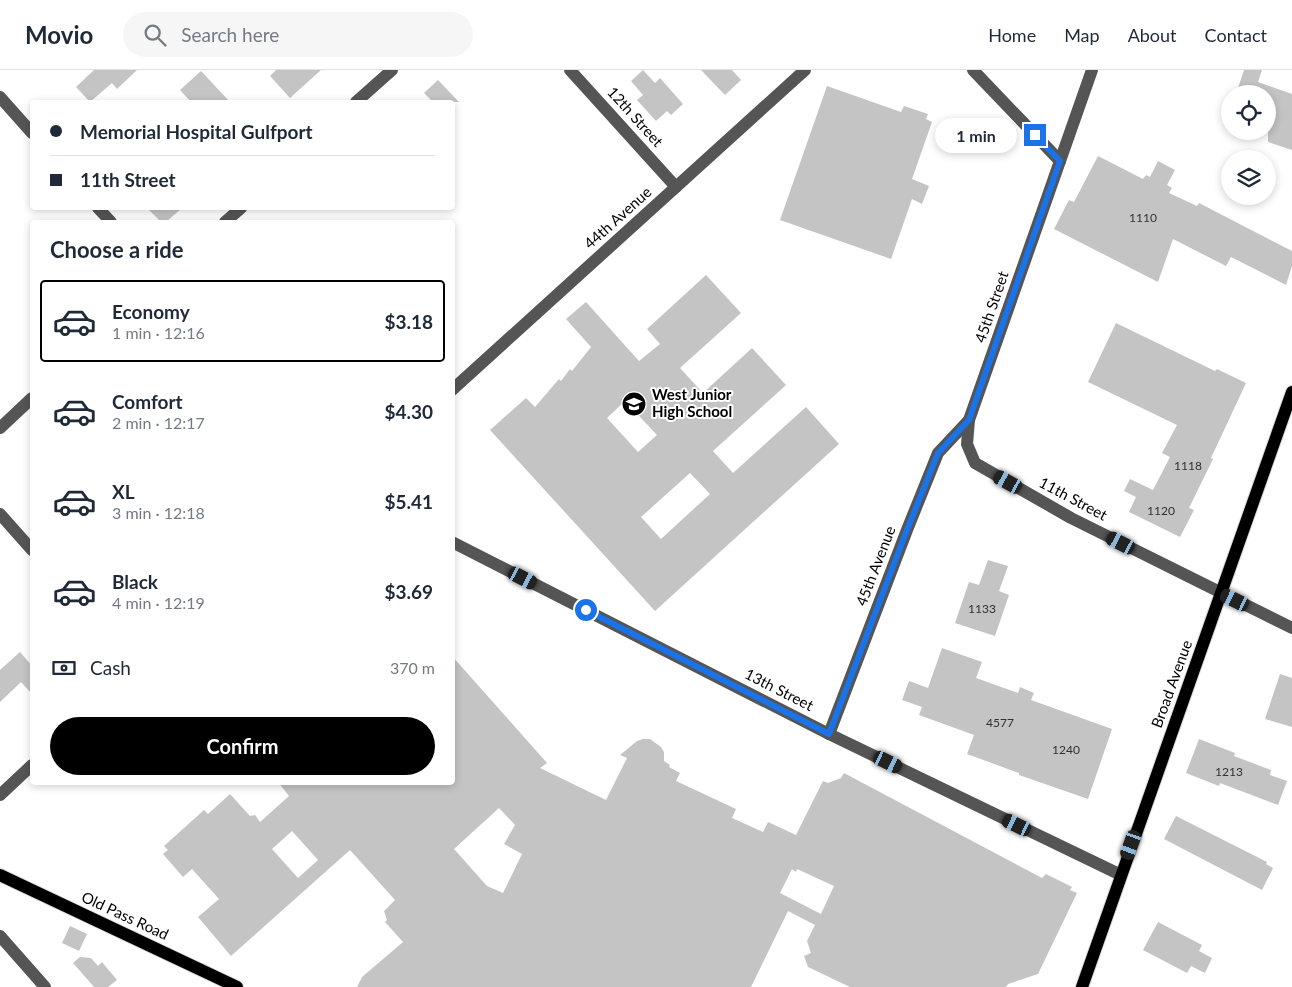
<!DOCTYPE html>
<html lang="en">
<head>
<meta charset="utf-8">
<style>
	body { margin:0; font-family:Lato,sans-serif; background:#f6f6f7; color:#1f2937; height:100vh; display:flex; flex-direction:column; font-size:19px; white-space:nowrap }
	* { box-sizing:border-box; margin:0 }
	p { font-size:16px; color:#747a83 }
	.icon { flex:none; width:28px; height:28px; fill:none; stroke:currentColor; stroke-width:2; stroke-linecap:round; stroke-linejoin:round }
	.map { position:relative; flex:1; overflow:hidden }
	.details { position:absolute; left:30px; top:150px; width:425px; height:565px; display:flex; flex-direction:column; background:#fff; border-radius:5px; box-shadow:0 2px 8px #0003 }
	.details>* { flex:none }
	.guide { position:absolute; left:30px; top:30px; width:425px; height:110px; border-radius:5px; box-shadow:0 2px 8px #0003; display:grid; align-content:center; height:110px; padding:0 20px; background:#fff }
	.fabs { position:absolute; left:1221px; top:15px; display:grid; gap:10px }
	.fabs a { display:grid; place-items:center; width:55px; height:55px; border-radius:50%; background:#fff; box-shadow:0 2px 8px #0003; font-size:25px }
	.end { position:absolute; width:22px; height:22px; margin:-11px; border:6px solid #1a73e8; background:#fff; box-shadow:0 0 0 2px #fff }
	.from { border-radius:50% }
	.bubble { position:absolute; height:35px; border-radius:18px; background:#fff; box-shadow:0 2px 8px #0003; font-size:16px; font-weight:700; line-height:35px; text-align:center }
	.car { position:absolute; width:15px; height:30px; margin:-15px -8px; border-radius:6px; box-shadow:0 0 4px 1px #0007; background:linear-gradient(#222 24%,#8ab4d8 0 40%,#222 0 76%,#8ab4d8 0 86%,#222 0) }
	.guide b { display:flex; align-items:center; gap:18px; height:48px; font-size:19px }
	.guide b+b { border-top:1px solid #e0e1e3 }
	.guide i { width:12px; height:12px; background:#1f2937 }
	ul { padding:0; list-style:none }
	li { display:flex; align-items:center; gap:15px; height:82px; margin:0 10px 8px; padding:0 10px; border:2px solid transparent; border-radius:5px }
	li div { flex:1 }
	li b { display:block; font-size:19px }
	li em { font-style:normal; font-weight:700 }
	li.current { border-color:#000 }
	li>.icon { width:45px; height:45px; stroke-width:1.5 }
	h2 { padding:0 20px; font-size:22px; line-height:60px }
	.pay { display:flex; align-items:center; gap:12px; height:55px; padding:0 20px; font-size:19px }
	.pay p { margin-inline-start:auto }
	.button { display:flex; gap:10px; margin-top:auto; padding:10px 20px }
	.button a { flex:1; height:58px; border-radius:30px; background:#000; color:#fff; font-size:20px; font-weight:700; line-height:58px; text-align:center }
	header { display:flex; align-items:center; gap:30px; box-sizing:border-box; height:70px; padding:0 25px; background:#fff; border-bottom:1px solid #e0e1e3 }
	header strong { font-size:24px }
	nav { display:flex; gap:28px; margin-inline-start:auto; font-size:18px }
	.search { width:350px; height:45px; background:#f6f6f7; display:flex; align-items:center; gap:12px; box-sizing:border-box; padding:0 18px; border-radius:28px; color:#747a83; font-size:19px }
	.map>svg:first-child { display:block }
</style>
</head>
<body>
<header>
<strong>Movio</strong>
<div class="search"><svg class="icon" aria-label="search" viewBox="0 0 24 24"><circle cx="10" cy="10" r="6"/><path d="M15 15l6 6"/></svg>Search here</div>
<nav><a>Home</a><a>Map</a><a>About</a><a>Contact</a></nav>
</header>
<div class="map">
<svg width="1292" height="917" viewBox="0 0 1292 917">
	<rect width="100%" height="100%" fill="#fff"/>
	<g fill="#c4c4c4" fill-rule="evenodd">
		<path d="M94,0H137L117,19L112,13L90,32L76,17Z"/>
		<path d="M276,0H321L290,28L270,6Z"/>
		<path d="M643,0L655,13L660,8L683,34L671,45L667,41L656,51L637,30L643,25L631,11Z"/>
		<path d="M701,0H732L741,10L725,25Z"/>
		<path d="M1244,0H1262L1258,12L1292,24V80L1268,72V24H1236Z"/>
		<path d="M201,1L230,32H191L180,20Z"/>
		<path d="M438,10L459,32H433L424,23Z"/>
		<path d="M827,16L901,42L904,36L928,44L926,49L932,52L912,109L929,116L922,134L912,129L891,189L780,150Z"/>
		<path d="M1098,86L1143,109L1146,105L1150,107L1158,91L1175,100L1167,115L1172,118L1169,123L1197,136L1199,133L1292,181V196L1286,215L1231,187L1226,196L1173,169L1158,212L1054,159L1069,130L1074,132Z"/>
		<path d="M147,138H182L166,152H161Z"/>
		<path d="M706,205L741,243L680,298L703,323L752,278L786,315L713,381L733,403L806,337L839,374L655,541L490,360L526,328L535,337L559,309L561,311L570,299L572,301L591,277L566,249L586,232L639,291L660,274L647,259ZM625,331L657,365L638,382L607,348ZM690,403L710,424L661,469L641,447Z"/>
		<path d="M1116,253L1215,301L1217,299L1246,313L1211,388L1213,389L1189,438L1194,440L1180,467L1129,442L1136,427L1124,421L1130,409L1153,420L1170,387L1162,383L1177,355L1088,312Z"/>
		<path d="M988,490L1008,496L999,521L1009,525L995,566L955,553L969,512L979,515Z"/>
		<path d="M942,578L982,592L976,608L1018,623L1020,617L1034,623L1031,630L1112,659L1088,729L1019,705V703L967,684L974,665L919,645L922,637L902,630L909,611L928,618Z"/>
		<path d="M20,582L32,596V624L21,612L0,632V600Z"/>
		<path d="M452,586L547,693L540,698L606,730L627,688L620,685L637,671L643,669H650L661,677L664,682V691L670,695L669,697L680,703L676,711L736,739L732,748L763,762L768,752L796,765L823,711L828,713L841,708L844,703L1042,808L1046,804L1072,817L1070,820L1077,823L1038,904L1008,914L1006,917H850L808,897L804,886L811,883L807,871L815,855L788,841L751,917H357L362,907L403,872L385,852L387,850L384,841L395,830L350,780L231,886L198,847L219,829L192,799L183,807L163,784L168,780L164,776L204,740L208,744L230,724L250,746L255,745L260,752L289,726L278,712H452ZM499,738L515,755L504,774L522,784L503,823L487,816L454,779ZM292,761L318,790L298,808L272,779ZM792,799L796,802L797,799L834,816L821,844L780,823Z"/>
		<path d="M1280,604L1292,608V657L1265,649Z"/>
		<path d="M1199,669L1235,683L1234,686L1271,700L1270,705L1287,711L1278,735L1220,713L1219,716L1186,703Z"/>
		<path d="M1176,746L1267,792L1266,794L1273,798L1262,820L1164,769Z"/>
		<path d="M1158,852L1202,875L1199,881L1212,888L1205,903L1191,896L1187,903L1143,880Z"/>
		<path d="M70,856L87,864L79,881L62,873Z"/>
		<path d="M80,887L91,888L98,896L102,892L117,910L108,917H94L73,893Z"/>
	</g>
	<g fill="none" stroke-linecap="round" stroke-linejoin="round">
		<defs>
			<g id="major">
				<path d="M0,805L237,917"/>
				<path d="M1082,917L1292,322"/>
			</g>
		</defs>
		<use href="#major" stroke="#dbdbdb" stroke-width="14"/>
		<g stroke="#555" stroke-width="12">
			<path d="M570,0L676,117"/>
			<path d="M973,0L1060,91"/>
			<path d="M1092,0L969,350L967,374L975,393L1071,448L1292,558"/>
			<path d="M0,27L32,63"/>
			<path d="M356,32L392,0"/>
			<path d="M98,138L111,152"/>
			<path d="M225,152L241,138"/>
			<path d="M452,320L805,0"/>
			<path d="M0,358L32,328"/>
			<path d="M0,444L32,480"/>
			<path d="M452,472L829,664L1121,805"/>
			<path d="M829,664L907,460L938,383L969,350"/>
			<path d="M0,725L32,695"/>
			<path d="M0,866L45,917"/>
		</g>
		<use href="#major" stroke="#000" stroke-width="12"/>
	</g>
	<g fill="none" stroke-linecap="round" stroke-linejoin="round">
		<path stroke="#1a73e8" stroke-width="6" d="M586,540L829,664L907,460L938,383L969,350L1060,91L1035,65"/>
	</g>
	<defs>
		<symbol id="school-disc" viewBox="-11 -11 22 22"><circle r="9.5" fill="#000" stroke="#fff"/><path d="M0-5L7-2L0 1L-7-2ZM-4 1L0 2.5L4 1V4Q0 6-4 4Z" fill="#fff"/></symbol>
	</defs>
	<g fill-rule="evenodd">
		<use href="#school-disc" x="620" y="320" width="28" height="28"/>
	</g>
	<g text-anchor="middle" stroke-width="4" stroke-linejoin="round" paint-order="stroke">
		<g font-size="12" fill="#313131">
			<text x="1143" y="152">1110</text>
			<text x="1188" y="400">1118</text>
			<text x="1161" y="445">1120</text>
			<text x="982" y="543">1133</text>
			<text x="1000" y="657">4577</text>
			<text x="1066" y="684">1240</text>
			<text x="1229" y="706">1213</text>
		</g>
		<g font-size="15" fill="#000" stroke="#fff">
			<text transform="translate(635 47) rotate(48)" y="5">12th Street</text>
			<text transform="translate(618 148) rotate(-42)" y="5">44th Avenue</text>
			<text transform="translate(992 237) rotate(-71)" y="5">45th Street</text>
			<text transform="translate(1073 429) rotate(28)" y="5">11th Street</text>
			<text transform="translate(876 496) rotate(-69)" y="5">45th Avenue</text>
			<text transform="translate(1172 614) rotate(-70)" y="5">Broad Avenue</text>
			<text transform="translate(779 620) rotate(27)" y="5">13th Street</text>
			<text transform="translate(125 846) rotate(25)" y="5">Old Pass Road</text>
		</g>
		<g font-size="15" font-weight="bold" fill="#000" stroke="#fff" text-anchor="start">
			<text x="652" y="330">West Junior<tspan x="652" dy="17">High School</tspan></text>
		</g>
	</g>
</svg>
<div class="fabs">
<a><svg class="icon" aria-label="locate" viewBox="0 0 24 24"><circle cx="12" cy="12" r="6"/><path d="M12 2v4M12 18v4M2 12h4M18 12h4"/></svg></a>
<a><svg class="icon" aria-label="layers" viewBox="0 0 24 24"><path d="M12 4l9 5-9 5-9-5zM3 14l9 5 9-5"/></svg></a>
</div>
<i class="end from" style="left:586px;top:540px"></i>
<i class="end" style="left:1035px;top:65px"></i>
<div class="bubble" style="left:935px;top:48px;width:82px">1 min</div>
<i class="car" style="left:1008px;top:412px;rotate:299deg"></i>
<i class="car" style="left:1121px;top:473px;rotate:297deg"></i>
<i class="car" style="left:523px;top:508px;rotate:117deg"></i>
<i class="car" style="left:1235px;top:530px;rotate:296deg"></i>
<i class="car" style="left:888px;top:692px;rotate:116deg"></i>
<i class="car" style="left:1017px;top:755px;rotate:296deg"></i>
<i class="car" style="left:1131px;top:775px;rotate:200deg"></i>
<div class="guide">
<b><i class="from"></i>Memorial Hospital Gulfport</b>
<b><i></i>11th Street</b>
</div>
<section class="details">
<h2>Choose a ride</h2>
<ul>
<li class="current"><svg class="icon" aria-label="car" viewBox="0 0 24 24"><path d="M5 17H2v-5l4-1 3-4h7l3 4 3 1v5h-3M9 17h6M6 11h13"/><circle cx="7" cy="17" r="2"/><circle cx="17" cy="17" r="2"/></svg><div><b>Economy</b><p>1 min · 12:16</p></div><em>$3.18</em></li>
<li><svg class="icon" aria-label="car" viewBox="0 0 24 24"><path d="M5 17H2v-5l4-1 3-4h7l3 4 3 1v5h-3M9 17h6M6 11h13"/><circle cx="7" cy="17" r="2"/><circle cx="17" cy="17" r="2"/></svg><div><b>Comfort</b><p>2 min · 12:17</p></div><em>$4.30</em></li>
<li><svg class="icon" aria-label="car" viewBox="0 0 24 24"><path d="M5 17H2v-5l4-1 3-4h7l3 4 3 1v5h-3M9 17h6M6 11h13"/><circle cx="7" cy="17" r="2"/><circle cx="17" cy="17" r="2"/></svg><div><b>XL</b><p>3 min · 12:18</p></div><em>$5.41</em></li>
<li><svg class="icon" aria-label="car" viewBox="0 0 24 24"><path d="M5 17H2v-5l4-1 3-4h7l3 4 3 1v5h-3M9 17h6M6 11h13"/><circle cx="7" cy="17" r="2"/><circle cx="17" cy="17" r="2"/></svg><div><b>Black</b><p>4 min · 12:19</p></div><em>$3.69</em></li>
</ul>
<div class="pay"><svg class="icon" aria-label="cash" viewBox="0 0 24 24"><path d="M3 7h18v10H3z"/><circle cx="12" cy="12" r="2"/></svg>Cash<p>370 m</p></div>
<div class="button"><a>Confirm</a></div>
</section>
</div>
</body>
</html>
